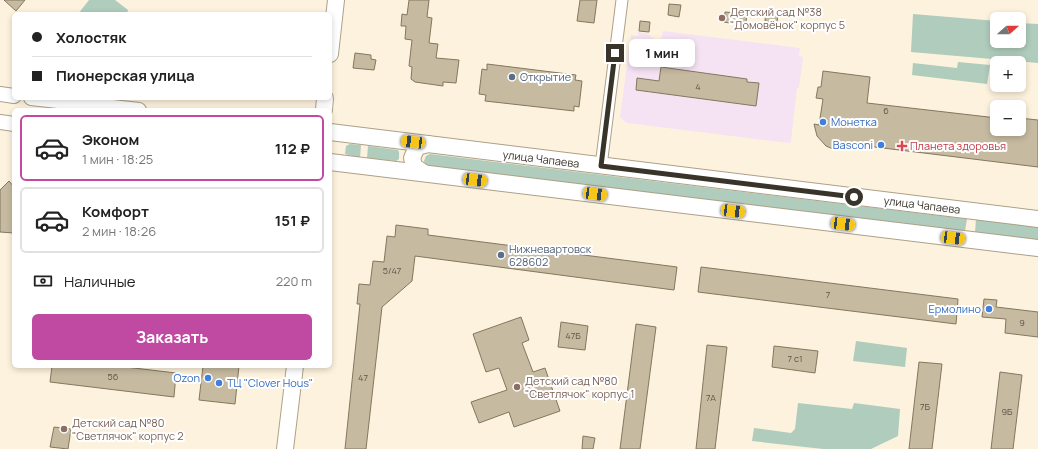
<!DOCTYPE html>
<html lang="ru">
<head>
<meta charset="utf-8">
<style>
	body { margin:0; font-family:Manrope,sans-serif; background:#f6f6f6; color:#222; height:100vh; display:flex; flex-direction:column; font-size:15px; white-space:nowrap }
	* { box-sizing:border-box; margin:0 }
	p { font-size:13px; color:#767676 }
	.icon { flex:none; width:22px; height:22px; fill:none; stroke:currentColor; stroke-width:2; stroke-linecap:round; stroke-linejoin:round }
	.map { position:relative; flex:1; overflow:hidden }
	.drawer { position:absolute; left:12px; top:108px; width:320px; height:260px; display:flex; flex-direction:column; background:#fff; border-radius:6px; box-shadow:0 2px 6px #0003 }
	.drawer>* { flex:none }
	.hud { position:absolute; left:12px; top:12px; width:320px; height:88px; border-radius:6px; box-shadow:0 2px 6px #0003; display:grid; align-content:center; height:88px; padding:0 20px; background:#fff }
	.needle { width:26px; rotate:69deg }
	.buttons { position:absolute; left:990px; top:12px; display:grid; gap:8px }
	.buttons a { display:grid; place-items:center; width:36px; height:36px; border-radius:6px; background:#fff; box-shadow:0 2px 6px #0003; font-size:20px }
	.end { position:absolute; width:18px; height:18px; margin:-9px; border:5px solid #39342a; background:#fff; box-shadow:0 0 0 2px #fff }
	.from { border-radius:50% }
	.bubble { position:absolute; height:28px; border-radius:6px; background:#fff; box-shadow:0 2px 6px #0003; font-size:13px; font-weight:700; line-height:28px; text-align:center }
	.car { position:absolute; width:12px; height:24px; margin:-12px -6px; border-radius:5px; box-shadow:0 0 3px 1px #0007; background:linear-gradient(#f5c518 24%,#345 0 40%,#f5c518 0 76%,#345 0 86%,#f5c518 0) }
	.hud b { display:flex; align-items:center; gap:14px; height:38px; font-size:15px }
	.hud b+b { border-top:1px solid #e0e0e0 }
	.hud i { width:10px; height:10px; background:#222 }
	ul { padding:7px 0 0; list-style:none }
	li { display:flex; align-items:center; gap:12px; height:66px; margin:0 8px 6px; padding:0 12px; border:2px solid #e0e0e0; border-radius:6px }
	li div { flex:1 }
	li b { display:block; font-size:15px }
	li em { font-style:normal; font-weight:700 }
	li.active { border-color:#c04aa1 }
	li>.icon { width:36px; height:36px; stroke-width:1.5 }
	.pay { display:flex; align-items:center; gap:10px; height:44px; padding:0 20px; font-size:15px }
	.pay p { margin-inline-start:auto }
	.button { display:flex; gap:8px; margin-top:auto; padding:8px 20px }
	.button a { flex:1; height:46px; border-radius:6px; background:#c04aa1; color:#fff; font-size:16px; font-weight:700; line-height:46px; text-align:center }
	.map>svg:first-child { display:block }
</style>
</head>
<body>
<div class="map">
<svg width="1038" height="449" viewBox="0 0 1038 449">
	<rect width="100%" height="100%" fill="#fdf2dd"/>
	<path fill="#f5e3f4" d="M663,31L800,48L799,56L803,57L799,88H797L791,141L789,143L627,123L620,117L631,35L638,36V32L648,34L654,39L661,40Z"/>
	<g fill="#afccbc">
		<path d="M89,0H115L128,10L127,14H78Z"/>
		<path d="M913,14L997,21V41H1019V23L1038,24V63L911,52Z"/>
		<path d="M958,62L990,65L987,84L912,75L913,63L957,68Z"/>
		<path d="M350,144L361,145L360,158L345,154L346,146Z"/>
		<path d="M368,146L398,150L399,152V159L396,161L367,158Z"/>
		<path d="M430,154L967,219L965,231L430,166L425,165L424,161L426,156Z"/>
		<path d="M976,219L1038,227V240L975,233Z"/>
		<path d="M856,341L907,348L905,367L853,361Z"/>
		<path d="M798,403L852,409L854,403L900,409L898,436L871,449H823L752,441L754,428L791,433L795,429Z"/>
	</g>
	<g fill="#c6baa0" stroke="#837760">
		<path d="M4,0H25L16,11Z"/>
		<path d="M409,0H429L427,17L432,18L429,43L438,44L436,58L459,60L456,83L443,82V86L415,82L411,79L412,67L409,66L412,40L405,39L406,26H401L402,14L407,15Z"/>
		<path d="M580,0H597L594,23L577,21Z"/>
		<path d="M669,4L681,5L679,17L668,15Z"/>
		<path d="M736,11L747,13L746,22L735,21V24L724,22L725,12L736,13Z"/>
		<path d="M766,11L778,13L777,23L765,21Z"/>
		<path d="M640,21L650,22L649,32L639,31Z"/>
		<path d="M355,53L371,55V59L376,60L374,70L353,68Z"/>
		<path d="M487,64L576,75L575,80L582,81L579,107L574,106V111L485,101L486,95L479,94L482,69L487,70Z"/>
		<path d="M661,67L747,79V82L759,83L756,106L636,90L637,78L659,81Z"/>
		<path d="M823,71L870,77L867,103L997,118V129H1019V118L1038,120V167L834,142L833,149L826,146L817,136L814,124L819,125L823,99L816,98L818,87H821Z"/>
		<path d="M9,181L14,187V233L0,232V190Z"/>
		<path d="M396,225L428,229V235L677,267L674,290L415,256L412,281L382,307L366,449H345L360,304H357L359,284L370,285L373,261L384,262L387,236L395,237Z"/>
		<path d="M701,267L958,299L956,324L698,292Z"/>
		<path d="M984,299L997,300L996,307L1038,312V337L1005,333L1006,319L982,317Z"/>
		<path d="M521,317L529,340L522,343L533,372L545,368L560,411L514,427L509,412L479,423L471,402L507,390L499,368L486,372L473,334Z"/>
		<path d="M561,322L588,326L585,350L558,347Z"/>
		<path d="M636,324L656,327L640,449H620Z"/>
		<path d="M707,345L727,347L715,449H696Z"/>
		<path d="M774,346L818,351L815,373L772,367Z"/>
		<path d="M919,362L942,364L932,449H909Z"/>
		<path d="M52,366H117L176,373L174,397L50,382Z"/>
		<path d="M203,366H239L235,404L199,400Z"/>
		<path d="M1000,372L1022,375L1013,449H991Z"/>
		<path d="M54,427L71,429L68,449L50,447Z"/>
		<path d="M583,436L595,438L593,449H582Z"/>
	</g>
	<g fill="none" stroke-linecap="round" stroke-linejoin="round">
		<defs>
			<path id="minor" d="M601,166L622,0"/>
			<g id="tertiary">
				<path d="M0,94L14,96"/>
				<path d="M31,98L139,110"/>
				<path d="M0,122L14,124"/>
			</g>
			<g id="secondary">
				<path d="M330,54L336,0"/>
				<path d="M324,110L325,98"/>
				<path d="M330,132L1038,219"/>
				<path d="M330,162L1038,248"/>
				<path d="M424,173L414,166L412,158L417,147L428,144"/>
				<path d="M285,449L295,366"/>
			</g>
		</defs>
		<use href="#minor" stroke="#ada088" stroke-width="13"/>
		<use href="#tertiary" stroke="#ada088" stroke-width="16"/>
		<use href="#secondary" stroke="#ada088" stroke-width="18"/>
		<use href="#minor" stroke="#fff" stroke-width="11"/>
		<use href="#tertiary" stroke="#fff" stroke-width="14"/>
		<use href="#secondary" stroke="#fff" stroke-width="16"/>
	</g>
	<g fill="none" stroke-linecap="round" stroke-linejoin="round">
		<path stroke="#39342a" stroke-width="5" d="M615,53L601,166L854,197"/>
	</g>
	<g fill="#8d6e63" stroke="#fff" stroke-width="1.5">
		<circle cx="722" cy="18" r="4"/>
		<circle cx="517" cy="387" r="4"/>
		<circle cx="64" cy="429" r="4"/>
	</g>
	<g fill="#5c6f8a" stroke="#fff" stroke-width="1.5">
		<circle cx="512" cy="77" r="4"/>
		<circle cx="501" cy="255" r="4"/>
	</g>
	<g fill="#3f7fe0" stroke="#fff" stroke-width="1.5">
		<circle cx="823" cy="122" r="4"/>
		<circle cx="881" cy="145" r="4"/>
		<circle cx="989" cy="309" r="4"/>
		<circle cx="208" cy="378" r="4"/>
		<circle cx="219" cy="383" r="4"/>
	</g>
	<path fill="#e0444e" stroke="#fff" stroke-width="1.5" d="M900 140h4v4h4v4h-4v4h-4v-4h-4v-4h4z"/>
	<g text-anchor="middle" stroke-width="4" stroke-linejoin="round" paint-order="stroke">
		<g font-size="9" fill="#5c5648">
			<text x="698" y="90">4</text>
			<text x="886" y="114">6</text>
			<text x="392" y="274">5/47</text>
			<text x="828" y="298">7</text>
			<text x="1022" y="326">9</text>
			<text x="573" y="339">47Б</text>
			<text x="795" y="362">7 с1</text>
			<text x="113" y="380">56</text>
			<text x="363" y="381">47</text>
			<text x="711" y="401">7А</text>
			<text x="925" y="410">7Б</text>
			<text x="1007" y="415">9Б</text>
		</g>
		<g font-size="11" fill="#785e54" stroke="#fff" text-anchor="start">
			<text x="730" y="16">Детский сад №38<tspan x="730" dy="13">"Домовёнок" корпус 5</tspan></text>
			<text x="525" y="385">Детский сад №80<tspan x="525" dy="13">"Светлячок" корпус 1</tspan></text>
			<text x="72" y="427">Детский сад №80<tspan x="72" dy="13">"Светлячок" корпус 2</tspan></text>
		</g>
		<g font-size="11" fill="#4e5e75" stroke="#fff" text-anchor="start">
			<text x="520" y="81">Открытие</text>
			<text x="509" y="253">Нижневартовск<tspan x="509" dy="13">628602</tspan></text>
		</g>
		<g font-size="11" fill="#366cbe" stroke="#fff" text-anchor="end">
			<text x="831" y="126" text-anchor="start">Монетка</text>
			<text x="873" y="149">Basconi</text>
			<text x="981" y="313">Ермолино</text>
			<text x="200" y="382">Ozon</text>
			<text x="227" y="387" text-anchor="start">ТЦ "Clover Hous"</text>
		</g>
		<g font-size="11" fill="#be3a42" stroke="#fff" text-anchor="start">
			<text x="910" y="150">Планета здоровья</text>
		</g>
		<g font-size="11" fill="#39342a" stroke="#fff">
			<text transform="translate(541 159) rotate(7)" y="4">улица Чапаева</text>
			<text transform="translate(922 205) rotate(7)" y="4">улица Чапаева</text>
		</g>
	</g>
</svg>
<div class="buttons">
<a><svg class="needle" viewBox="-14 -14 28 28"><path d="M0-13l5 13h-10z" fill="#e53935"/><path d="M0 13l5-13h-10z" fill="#767676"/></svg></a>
<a>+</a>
<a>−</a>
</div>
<i class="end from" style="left:854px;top:197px"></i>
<i class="end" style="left:615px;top:53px"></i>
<div class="bubble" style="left:629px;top:39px;width:66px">1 мин</div>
<i class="car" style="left:413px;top:142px;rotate:277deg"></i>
<i class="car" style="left:475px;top:180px;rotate:97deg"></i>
<i class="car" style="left:595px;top:194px;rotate:97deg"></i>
<i class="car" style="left:733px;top:211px;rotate:97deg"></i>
<i class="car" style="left:843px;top:224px;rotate:97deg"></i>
<i class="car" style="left:953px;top:238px;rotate:97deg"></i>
<div class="hud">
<b><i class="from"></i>Холостяк</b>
<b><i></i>Пионерская улица</b>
</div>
<section class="drawer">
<ul>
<li class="active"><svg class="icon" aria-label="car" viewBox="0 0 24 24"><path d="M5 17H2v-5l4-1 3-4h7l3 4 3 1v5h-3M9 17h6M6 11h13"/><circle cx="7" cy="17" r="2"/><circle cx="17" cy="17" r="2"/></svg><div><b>Эконом</b><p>1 мин · 18:25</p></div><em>112 ₽</em></li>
<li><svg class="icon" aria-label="car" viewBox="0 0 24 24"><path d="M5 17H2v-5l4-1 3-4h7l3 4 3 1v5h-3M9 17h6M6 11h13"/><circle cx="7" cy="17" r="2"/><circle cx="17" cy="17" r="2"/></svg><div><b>Комфорт</b><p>2 мин · 18:26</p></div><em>151 ₽</em></li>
</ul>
<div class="pay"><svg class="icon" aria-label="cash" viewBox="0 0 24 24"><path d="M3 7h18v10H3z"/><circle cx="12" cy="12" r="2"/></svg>Наличные<p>220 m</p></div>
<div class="button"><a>Заказать</a></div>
</section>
</div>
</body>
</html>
